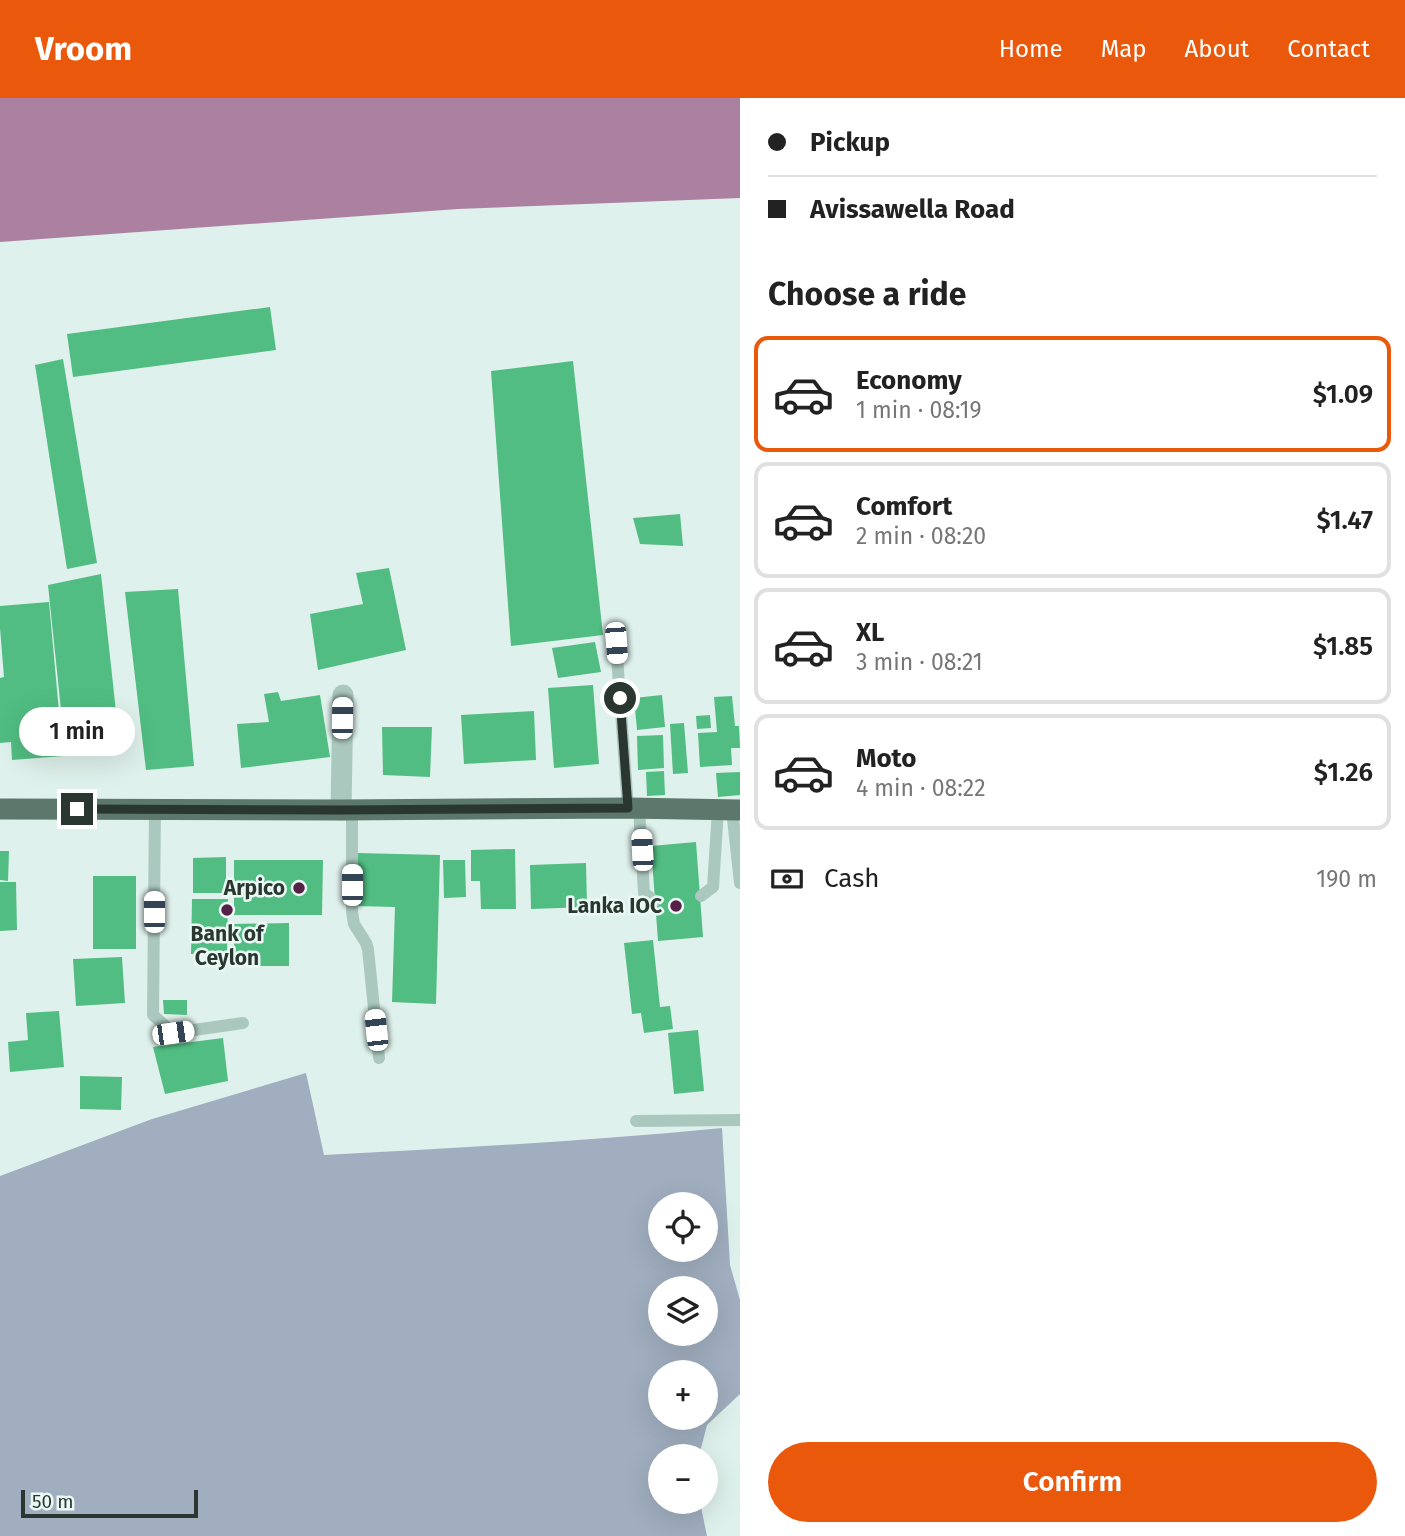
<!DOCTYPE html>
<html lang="en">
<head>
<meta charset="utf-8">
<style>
	body { margin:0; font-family:"Fira Sans",sans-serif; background:#f2f2f2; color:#222; height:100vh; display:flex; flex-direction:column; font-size:26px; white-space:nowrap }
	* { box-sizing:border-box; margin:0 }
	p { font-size:23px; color:#767676 }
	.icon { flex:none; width:38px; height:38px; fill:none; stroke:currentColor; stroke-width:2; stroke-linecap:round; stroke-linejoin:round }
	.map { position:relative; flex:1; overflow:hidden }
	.sheet { display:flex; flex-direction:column; background:#fff; width:665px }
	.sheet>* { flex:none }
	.banner { display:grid; align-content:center; height:154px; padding:0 28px; background:#fff }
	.controls { position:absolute; left:648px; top:1094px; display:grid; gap:14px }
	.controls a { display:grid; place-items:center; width:70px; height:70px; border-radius:50%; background:#fff; box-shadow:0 7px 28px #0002; font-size:35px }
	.scale { position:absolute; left:21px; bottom:18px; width:177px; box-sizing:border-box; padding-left:7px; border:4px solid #2a3731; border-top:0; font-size:19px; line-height:24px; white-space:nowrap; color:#2a3731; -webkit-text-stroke:5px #ebf9f5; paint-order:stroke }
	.end { position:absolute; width:32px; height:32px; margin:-16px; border:9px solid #2a3731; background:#fff; box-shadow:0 0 0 4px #fff }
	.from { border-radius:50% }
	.bubble { position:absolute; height:49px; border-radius:24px; background:#fff; box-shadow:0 7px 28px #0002; font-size:23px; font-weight:600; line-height:49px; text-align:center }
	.car { position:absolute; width:21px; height:42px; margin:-21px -10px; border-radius:9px; box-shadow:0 0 5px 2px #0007; background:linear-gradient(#fff 24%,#345 0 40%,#fff 0 76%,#345 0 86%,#fff 0) }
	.banner b { display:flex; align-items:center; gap:24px; height:66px; font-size:26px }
	.banner b+b { border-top:2px solid #e0e0e0 }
	.banner i { width:18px; height:18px; background:#222 }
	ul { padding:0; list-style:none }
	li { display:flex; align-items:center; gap:21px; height:116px; margin:0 14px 10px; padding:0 14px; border:4px solid #e0e0e0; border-radius:14px }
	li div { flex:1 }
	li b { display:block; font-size:26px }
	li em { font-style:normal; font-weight:600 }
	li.on { border-color:#ea580c }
	li>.icon { width:63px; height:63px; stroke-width:1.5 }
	h2 { padding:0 28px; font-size:32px; line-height:84px }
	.pay { display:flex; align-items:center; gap:18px; height:77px; padding:0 28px; font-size:26px }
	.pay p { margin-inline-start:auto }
	.primary-button { display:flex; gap:14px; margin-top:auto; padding:14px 28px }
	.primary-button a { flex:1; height:80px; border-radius:42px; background:#ea580c; color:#fff; font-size:28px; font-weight:600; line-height:80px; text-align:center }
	header { display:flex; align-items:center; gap:42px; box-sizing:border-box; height:98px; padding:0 35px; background:#ea580c; color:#fff }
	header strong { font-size:33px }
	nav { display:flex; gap:38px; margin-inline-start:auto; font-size:24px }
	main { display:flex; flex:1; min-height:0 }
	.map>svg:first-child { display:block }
</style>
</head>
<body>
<header>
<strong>Vroom</strong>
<nav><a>Home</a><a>Map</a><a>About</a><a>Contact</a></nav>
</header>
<main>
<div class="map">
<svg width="740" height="1438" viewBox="0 0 740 1438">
	<rect width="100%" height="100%" fill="#dff1ec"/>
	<path fill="#a0aebf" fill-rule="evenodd" d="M306,975L324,1057C457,1050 590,1043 722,1030L730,1167L740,1202V1296L707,1327L699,1358H660V1404H700L707,1438H0V1078L152,1021ZM660,1106H705V1152H660ZM660,1190H705V1236H660ZM660,1274H705V1320H660Z"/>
	<path fill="#ac80a1" d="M0,0H740V100L458,111L0,144Z"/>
	<g fill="#51bd82">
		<path d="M270,209L276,252L73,279L67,236Z"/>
		<path d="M63,261L97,465L67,471L35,267Z"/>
		<path d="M573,263L603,537L511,548L491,273Z"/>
		<path d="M680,416L683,448L640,446L633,420Z"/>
		<path d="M389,470L406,552L318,572L310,516L363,506L356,475Z"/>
		<path d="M101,476L119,641L65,650L48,487Z"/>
		<path d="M178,491L194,668L146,672L125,494Z"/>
		<path d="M49,504L63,658L12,662L11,644L0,645V580L4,579L0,530V508Z"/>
		<path d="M595,544L601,574L558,580L552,550Z"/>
		<path d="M593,587L599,666L554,670L548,590Z"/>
		<path d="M278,594L281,603L320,597L330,659L241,670L237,626L269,624L264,596Z"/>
		<path d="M662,597L665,629L637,632L634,600Z"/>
		<path d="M732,598L735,628H739L740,650H731L732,667L700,669L698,635L717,634L714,599Z"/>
		<path d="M534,613L536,662L464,666L461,617Z"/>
		<path d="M710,617L711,630L697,631L696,618Z"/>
		<path d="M684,625L688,675L673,676L670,626Z"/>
		<path d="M382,629H432L430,679L383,677Z"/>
		<path d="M663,637L664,670L638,672L637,638Z"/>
		<path d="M664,673L665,697L647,698L646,674Z"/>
		<path d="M740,674V697L718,699L716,675Z"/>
		<path d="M696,744L703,839L658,843L651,748Z"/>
		<path d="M515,751L516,811H481L480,783H471V752Z"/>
		<path d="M0,753H9L8,783L0,782Z"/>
		<path d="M357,755L440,757L436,906L392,904L395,809L355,808Z"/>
		<path d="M226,759V795H193V760Z"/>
		<path d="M234,762H323L322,817H234Z"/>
		<path d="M443,762H465L466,799L444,800Z"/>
		<path d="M586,765L587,809L531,811L530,767Z"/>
		<rect x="93" y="778" width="43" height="73"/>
		<path d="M0,784H16L17,832L0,833Z"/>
		<path d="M192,801H228L227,856H191Z"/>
		<path d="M289,825V868H234V826Z"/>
		<path d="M653,842L660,909L670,908L673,931L644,935L641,915L632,916L624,845Z"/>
		<path d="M122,859L125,905L76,908L73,861Z"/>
		<path d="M163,902H187V917L164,916Z"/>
		<path d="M59,913L64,969L10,974L8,944L28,942L26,915Z"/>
		<path d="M698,932L704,993L674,996L668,935Z"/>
		<path d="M223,940L228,983L165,996L153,949Z"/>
		<path d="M80,978L122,979L121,1012L80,1011Z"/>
	</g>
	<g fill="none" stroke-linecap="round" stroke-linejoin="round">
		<g stroke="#abc8bf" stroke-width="12">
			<path d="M616,545L628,710"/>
			<path d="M639,710L644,795L655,803"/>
			<path d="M155,711L153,917L173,935L243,925"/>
			<path d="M352,712V813L354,826L366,845L368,851L379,960"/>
			<path d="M732,712L740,785"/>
			<path d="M701,798L713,789L718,712"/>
			<path d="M636,1023L740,1022"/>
		</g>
		<path stroke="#abc8bf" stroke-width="21" d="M341,712L343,597"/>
		<path stroke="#5c776b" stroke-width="21" d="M0,711L341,712L628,710L740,712"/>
	</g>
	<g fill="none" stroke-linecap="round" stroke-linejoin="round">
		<path stroke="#2a3731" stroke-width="9" d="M77,711L341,712L628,710L620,600"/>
	</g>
	<g fill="#552247" stroke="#ebf9f5" stroke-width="2.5">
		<circle cx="299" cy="790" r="7"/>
		<circle cx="676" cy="808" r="7"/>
		<circle cx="227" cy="812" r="7"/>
	</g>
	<g text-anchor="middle" stroke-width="5" stroke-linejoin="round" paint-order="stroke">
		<g font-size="21" font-weight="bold" fill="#2a3731" stroke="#ebf9f5" text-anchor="end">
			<text x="285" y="797">Arpico</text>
			<text x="662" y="815">Lanka IOC</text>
			<text x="227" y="843" text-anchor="middle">Bank of<tspan x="227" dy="24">Ceylon</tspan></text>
		</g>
	</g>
</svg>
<div class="controls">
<a><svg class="icon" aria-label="locate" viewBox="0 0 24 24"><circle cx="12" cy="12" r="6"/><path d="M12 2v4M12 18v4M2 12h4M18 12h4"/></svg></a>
<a><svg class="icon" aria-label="layers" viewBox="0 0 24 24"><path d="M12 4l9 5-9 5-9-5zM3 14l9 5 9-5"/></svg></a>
<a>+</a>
<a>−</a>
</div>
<div class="scale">50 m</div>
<i class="end from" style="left:620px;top:600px"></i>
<i class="end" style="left:77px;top:711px"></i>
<div class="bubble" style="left:19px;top:609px;width:116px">1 min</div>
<i class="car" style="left:616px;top:545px;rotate:176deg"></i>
<i class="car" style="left:342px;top:620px;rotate:1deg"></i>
<i class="car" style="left:642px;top:752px;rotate:357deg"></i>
<i class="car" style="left:352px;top:787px;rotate:0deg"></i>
<i class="car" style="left:154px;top:814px;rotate:0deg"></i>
<i class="car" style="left:376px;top:932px;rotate:354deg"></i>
<i class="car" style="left:173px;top:935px;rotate:82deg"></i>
</div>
<section class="sheet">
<div class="banner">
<b><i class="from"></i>Pickup</b>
<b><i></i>Avissawella Road</b>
</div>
<h2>Choose a ride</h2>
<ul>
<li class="on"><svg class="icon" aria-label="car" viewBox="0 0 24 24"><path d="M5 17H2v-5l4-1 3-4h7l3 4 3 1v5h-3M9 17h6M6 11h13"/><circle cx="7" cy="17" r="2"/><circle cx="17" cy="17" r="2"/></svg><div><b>Economy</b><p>1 min · 08:19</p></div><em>$1.09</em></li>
<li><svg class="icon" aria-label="car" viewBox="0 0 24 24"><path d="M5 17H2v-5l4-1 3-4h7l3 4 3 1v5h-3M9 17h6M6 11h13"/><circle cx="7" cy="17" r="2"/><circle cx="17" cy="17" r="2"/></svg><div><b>Comfort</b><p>2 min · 08:20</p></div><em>$1.47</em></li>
<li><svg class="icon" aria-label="car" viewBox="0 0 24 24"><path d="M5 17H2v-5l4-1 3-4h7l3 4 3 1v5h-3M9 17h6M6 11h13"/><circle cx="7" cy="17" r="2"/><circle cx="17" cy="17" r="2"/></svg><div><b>XL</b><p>3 min · 08:21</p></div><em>$1.85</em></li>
<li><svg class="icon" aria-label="car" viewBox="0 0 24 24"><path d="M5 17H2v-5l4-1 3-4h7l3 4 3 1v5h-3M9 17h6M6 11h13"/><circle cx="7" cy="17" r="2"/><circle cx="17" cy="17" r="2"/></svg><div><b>Moto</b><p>4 min · 08:22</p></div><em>$1.26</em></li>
</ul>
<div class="pay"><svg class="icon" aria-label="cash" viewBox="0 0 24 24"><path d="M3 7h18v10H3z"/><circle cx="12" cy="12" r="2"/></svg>Cash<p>190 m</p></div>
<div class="primary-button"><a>Confirm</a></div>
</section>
</main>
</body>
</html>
